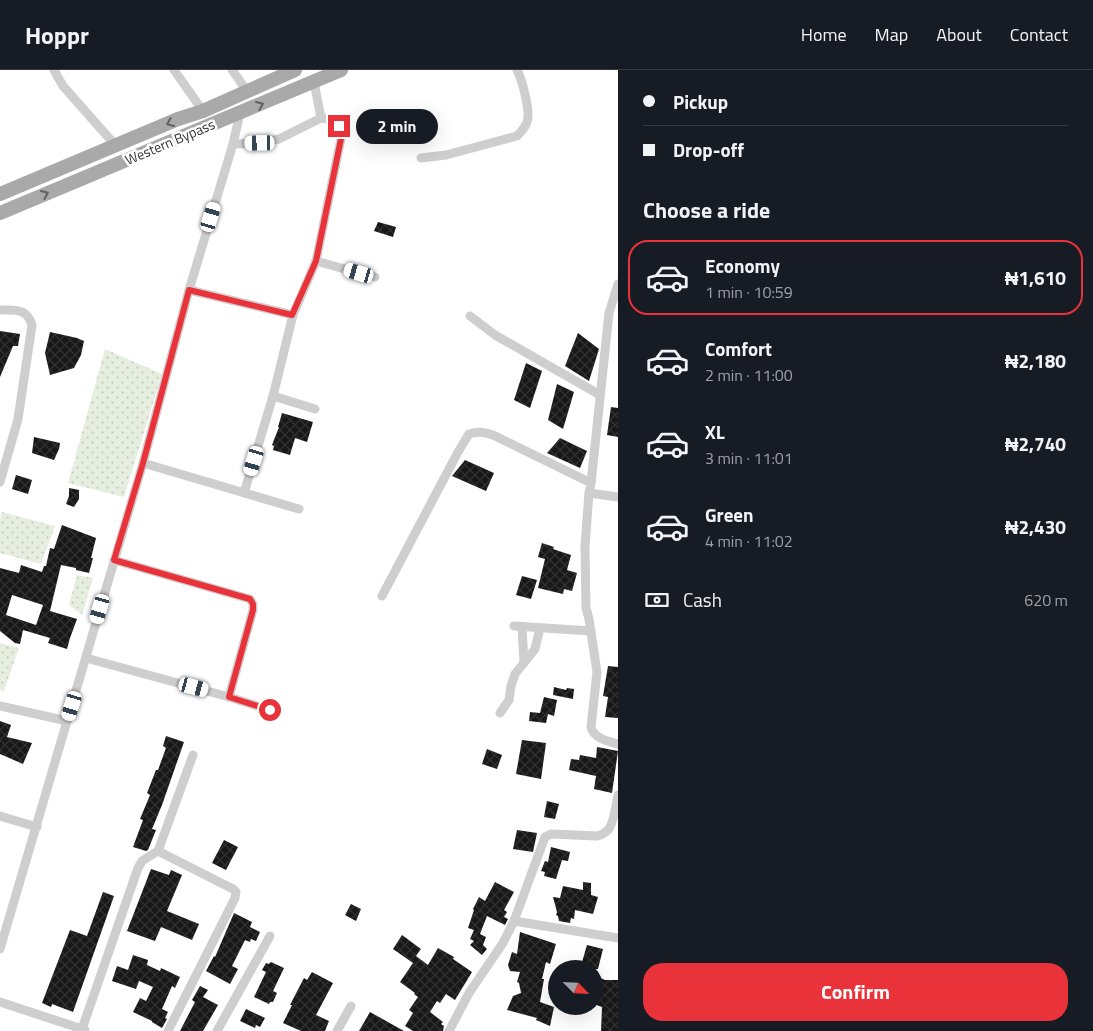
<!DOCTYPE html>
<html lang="en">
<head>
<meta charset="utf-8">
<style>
	body { margin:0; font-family:"Titillium Web",sans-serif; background:#242831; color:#f1f3f6; height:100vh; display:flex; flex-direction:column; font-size:19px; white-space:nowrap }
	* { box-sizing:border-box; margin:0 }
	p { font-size:16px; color:#9ea1a6 }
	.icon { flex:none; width:28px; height:28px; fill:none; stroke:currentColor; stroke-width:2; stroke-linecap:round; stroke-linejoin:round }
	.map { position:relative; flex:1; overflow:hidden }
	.details { display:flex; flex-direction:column; background:#171b24; width:475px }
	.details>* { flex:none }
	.banner { display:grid; align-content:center; height:110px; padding:0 25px; background:#171b24 }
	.needle { width:32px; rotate:114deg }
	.controls { position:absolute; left:548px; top:890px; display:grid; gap:10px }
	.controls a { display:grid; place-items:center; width:55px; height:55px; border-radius:50%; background:#171b24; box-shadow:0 5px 20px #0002; font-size:25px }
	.end { position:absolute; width:22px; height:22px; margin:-11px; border:6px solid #e93239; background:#fff; box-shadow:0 0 0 2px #fff }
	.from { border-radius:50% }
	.bubble { position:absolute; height:35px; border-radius:18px; background:#171b24; box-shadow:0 5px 20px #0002; font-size:16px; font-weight:700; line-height:35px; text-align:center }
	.car { position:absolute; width:15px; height:30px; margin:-15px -8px; border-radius:6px; box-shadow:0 0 4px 1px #0007; background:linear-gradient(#fff 24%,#345 0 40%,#fff 0 76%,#345 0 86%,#fff 0) }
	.banner b { display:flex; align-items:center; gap:18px; height:48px; font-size:19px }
	.banner b+b { border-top:1px solid #363941 }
	.banner i { width:12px; height:12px; background:#f1f3f6 }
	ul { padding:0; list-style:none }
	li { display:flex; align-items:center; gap:15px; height:75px; margin:0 10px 8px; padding:0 15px; border:2px solid transparent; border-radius:20px }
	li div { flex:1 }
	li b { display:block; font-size:19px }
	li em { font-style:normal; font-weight:700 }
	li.selected { border-color:#e93239 }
	li>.icon { width:45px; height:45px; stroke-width:1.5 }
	h2 { padding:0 25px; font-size:22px; line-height:60px }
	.pay { display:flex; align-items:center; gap:12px; height:55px; padding:0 25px; font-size:19px }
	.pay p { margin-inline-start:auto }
	.cta { display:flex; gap:10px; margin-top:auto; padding:10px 25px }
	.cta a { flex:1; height:58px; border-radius:20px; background:#e93239; color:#fff; font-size:20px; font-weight:700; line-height:58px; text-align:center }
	header { display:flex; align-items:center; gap:30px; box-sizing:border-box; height:70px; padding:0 25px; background:#171b24; border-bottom:1px solid #363941 }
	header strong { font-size:24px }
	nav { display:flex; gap:28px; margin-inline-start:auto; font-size:18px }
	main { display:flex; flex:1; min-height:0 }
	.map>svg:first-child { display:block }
</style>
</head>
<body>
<header>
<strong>Hoppr</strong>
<nav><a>Home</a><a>Map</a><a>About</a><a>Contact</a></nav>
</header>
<main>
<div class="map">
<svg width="618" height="961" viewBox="0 0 618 961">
	<defs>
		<pattern id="grass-dots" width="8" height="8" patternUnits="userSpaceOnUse" patternTransform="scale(1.25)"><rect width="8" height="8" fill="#e6eedf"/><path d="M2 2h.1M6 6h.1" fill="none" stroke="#c6cdc0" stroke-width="1.8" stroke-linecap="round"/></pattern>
		<pattern id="building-cross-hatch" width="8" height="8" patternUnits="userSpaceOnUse" patternTransform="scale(1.25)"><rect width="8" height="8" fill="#181818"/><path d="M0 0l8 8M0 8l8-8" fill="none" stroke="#313131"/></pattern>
	</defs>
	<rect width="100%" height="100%" fill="#fff"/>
	<g fill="url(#grass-dots)">
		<path d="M105,279L162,304L124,427L68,413Z"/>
		<path d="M2,442L55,456L41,494L0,483V450Z"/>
		<path d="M77,505L93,508L82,545L69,535Z"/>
		<path d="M0,573L19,578L4,621L0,620Z"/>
	</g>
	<g fill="url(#building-cross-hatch)" fill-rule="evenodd">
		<path d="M378,152L396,157L393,167L374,161Z"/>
		<path d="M0,261L20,264L18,276H13L0,307Z"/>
		<path d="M50,262L77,268L84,271L81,285L74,298L50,305L45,283Z"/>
		<path d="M578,263L599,279L589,311L565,296Z"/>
		<path d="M526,293L542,301L530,338L514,330Z"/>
		<path d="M557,314L574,322L563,359L548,350Z"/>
		<path d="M611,337L618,338V367L607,365Z"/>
		<path d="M282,343L313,352L307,372L295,368L290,385L273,380L274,376L272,375L279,357H278Z"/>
		<path d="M34,367L60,373L59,379L54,390L32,383Z"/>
		<path d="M560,368L587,381L580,398L547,383Z"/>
		<path d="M465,390L494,403L486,421L452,406Z"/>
		<path d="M16,405L32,410L28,424L12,419Z"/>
		<path d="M69,418L79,420V429L74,437L66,434L69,426Z"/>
		<path d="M62,455L96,468L91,488H93L89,503L76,500V498L61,495L50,541L77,549L70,568L67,579L48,573L50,568L23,560L20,574L15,573L0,561V498L19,503L21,495L42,502L44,496H46L50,478L54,479ZM12,525L43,535L36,555L6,545Z"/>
		<path d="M542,473L554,477L553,479L571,485L567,500L577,503L572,521L564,519L563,524L538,518L545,489L538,487Z"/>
		<path d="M522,506L537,510L531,529L516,525Z"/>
		<path d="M608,596L618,597V648L605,647L608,627L603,626Z"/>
		<path d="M554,617L566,620L567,618L574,619L573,629L553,625Z"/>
		<path d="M544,627L557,630L554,646L548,644L546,653L529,651L530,642L540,643Z"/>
		<path d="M0,651L11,655L7,667L32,673L23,694L0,684Z"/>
		<path d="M166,666L184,672L162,735L152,759L156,760L148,780L146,781L133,777L143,750L140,749L150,725L147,723L156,700H158L166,678L163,676Z"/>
		<path d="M522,670L546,673L541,709L516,704Z"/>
		<path d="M597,677L618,681L612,723L594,719L596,706L569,700L571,689L579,690L580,685L596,688Z"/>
		<path d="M487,679L502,685L497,699L482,694Z"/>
		<path d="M547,731L559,734L555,749L544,747Z"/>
		<path d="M517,760L537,763L533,782L513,779Z"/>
		<path d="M224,770L238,777L226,800L212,793Z"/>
		<path d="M551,777L570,782L568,791L562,790L556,809L544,806L545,802L541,801L545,791L548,792Z"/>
		<path d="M151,799L169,805L171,800L182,805L167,841L199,854L192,870L161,857L155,871L127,861Z"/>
		<path d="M495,812L514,822L504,840L507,842L504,847L508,849L505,855L487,846L480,864L486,867L483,875L487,879L482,885L470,875L474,871L470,869L474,860L468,858L474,840L473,839L479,827L485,831Z"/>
		<path d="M583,812L591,813V825L598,827L593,844L575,840L574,849L571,848L570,853L559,851L558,846L556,845L557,842L553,827L560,828L563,816L583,820Z"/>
		<path d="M103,822L114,826L73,942L52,934L51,937L42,933L70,860L87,866Z"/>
		<path d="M351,834L361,839L356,851L345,845Z"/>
		<path d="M234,843L252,852L250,857L260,862L256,871L251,869L250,872L245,870L232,896L238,899L230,914L206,901L214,886L215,887Z"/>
		<path d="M520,862L556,874L550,894L546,892L542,909H544L540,932L554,937L550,956L536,950L537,948L507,940L513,926L521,923L519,913L517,912L520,902L510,901L508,895L512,882L517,884Z"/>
		<path d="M402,865L421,879L416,886L428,895L438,878L454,887L453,889L472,902L455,930L446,924L440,933L437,931L430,942L443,952L441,954L444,956L443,961H413L405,956L413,943L409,940L418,927L414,924L415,923L400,912L413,893L393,879Z"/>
		<path d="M587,875L603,879L598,899H580Z"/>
		<path d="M133,885L148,890L147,895L160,901L161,898L180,907L175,918L172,916L162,939L168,942L165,948L167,949L162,958L152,952V951L133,942L140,928L146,931L153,917L139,911L136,919L112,911L117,896L128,900Z"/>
		<path d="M271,892L284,898L273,921L277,923L273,932H270L269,934L254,927L266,902L262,900L266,893L269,894Z"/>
		<path d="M312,902L333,913L316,945L329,951L325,961H301L283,953L292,935H290L304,908L307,910Z"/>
		<path d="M594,905L605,910H618V961H601L602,937L594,934Z"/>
		<path d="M200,916L208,920L203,927L218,935L203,961H180L195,932L192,930Z"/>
		<path d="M246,939L265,948L260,957L256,955L255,958L240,951Z"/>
		<path d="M370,942L404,961H359Z"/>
	</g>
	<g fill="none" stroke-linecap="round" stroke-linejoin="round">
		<g stroke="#cecece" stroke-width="9">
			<path d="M54,0L63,16L116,76"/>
			<path d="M174,0L203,41"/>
			<path d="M232,0L247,21"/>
			<path d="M314,12L321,48"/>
			<path d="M233,74L260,73L279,69L321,48C331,49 341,53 342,64L316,191L293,245L273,326L315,339"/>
			<path d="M421,88L446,85L517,66C521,62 525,58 527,52C531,43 522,9 517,0"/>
			<path d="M316,191L359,203L375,207"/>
			<path d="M618,214L609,243L591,413L589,423L585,476L586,538L589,549L597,602L591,657C594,669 608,671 618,674"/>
			<path d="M189,220L293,245"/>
			<path d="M0,240C15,240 27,238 32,255L18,349L0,412"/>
			<path d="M470,246L495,265L600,325"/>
			<path d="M143,393L299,439"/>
			<path d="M244,423L273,326"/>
			<path d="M589,423L618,427"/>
			<path d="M382,526L458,382L469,364C478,361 484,362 493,365L591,413"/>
			<path d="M514,556L591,561"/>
			<path d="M522,557L524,593"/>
			<path d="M86,588L229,627L253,540V534L250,529L114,490"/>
			<path d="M229,627L270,640"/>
			<path d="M0,636L67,651"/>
			<path d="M500,643L509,630L511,616L515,604L535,579L540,558"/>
			<path d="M0,746L37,757"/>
			<path d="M158,781L233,819L236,822L235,828L168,961"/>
			<path d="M514,851L618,868"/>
			<path d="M0,879L143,393L189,220L233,74L240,43"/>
			<path d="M0,932L85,960"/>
			<path d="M82,959L138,798L142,791L158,781L193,685"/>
			<path d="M217,961L270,866"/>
			<path d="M337,961L351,936"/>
			<path d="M449,961L469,923L503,873L514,851L545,767L551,764L597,766C601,765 605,763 608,760C614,753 616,735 618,725"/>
		</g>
		<g stroke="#a9a9a9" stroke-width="14">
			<path d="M0,124L178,49L203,41L295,0"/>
			<path d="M0,143L341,0"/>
		</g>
	</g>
	<defs><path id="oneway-chevron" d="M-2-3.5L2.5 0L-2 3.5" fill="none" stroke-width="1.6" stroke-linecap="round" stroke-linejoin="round" transform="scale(1.25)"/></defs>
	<g stroke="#616161">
		<use href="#oneway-chevron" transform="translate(260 35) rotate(-23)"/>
		<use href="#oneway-chevron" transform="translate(170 53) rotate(157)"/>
		<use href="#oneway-chevron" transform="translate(45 124) rotate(-23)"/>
	</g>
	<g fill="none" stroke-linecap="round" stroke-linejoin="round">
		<path stroke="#e93239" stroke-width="6" d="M270,640L229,627L253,540V534L250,529L114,490L143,393L189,220L292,245L316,191L342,64V60L339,56"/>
	</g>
	<g text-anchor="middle" stroke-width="5" stroke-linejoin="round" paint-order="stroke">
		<g font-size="14" fill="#313131" stroke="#fff">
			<text transform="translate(170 72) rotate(-23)" y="5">Western Bypass</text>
		</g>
	</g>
</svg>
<div class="controls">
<a><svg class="needle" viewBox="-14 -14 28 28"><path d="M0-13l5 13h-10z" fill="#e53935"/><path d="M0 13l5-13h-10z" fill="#9ea1a6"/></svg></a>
</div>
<i class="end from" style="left:270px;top:640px"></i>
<i class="end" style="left:339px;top:56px"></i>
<div class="bubble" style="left:356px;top:39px;width:82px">2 min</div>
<i class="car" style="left:260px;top:73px;rotate:269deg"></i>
<i class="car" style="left:211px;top:147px;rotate:17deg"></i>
<i class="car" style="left:359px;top:203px;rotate:286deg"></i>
<i class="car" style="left:254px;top:391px;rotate:197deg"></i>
<i class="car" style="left:100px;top:539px;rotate:196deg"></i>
<i class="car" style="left:194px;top:617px;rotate:105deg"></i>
<i class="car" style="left:72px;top:636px;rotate:197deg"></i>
</div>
<section class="details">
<div class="banner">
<b><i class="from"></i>Pickup</b>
<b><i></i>Drop-off</b>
</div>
<h2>Choose a ride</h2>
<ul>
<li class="selected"><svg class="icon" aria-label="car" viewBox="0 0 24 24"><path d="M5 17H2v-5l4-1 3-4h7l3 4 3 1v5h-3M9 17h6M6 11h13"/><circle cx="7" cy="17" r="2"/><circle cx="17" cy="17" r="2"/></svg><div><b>Economy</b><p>1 min · 10:59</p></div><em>₦1,610</em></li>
<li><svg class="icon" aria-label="car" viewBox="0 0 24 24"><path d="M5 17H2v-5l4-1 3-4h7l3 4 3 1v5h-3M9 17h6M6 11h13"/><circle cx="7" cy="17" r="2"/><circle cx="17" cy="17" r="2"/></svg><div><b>Comfort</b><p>2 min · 11:00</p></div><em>₦2,180</em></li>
<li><svg class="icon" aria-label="car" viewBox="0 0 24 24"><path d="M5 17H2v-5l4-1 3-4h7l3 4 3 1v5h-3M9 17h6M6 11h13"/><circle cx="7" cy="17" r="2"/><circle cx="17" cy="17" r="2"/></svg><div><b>XL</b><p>3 min · 11:01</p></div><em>₦2,740</em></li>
<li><svg class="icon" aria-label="car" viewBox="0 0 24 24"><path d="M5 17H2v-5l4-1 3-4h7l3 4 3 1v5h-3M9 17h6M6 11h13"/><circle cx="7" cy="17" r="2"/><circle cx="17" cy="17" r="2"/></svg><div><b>Green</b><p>4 min · 11:02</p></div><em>₦2,430</em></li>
</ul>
<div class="pay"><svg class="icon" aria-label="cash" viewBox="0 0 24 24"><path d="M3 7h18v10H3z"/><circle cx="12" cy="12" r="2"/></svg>Cash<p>620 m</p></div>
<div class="cta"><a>Confirm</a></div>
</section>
</main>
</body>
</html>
